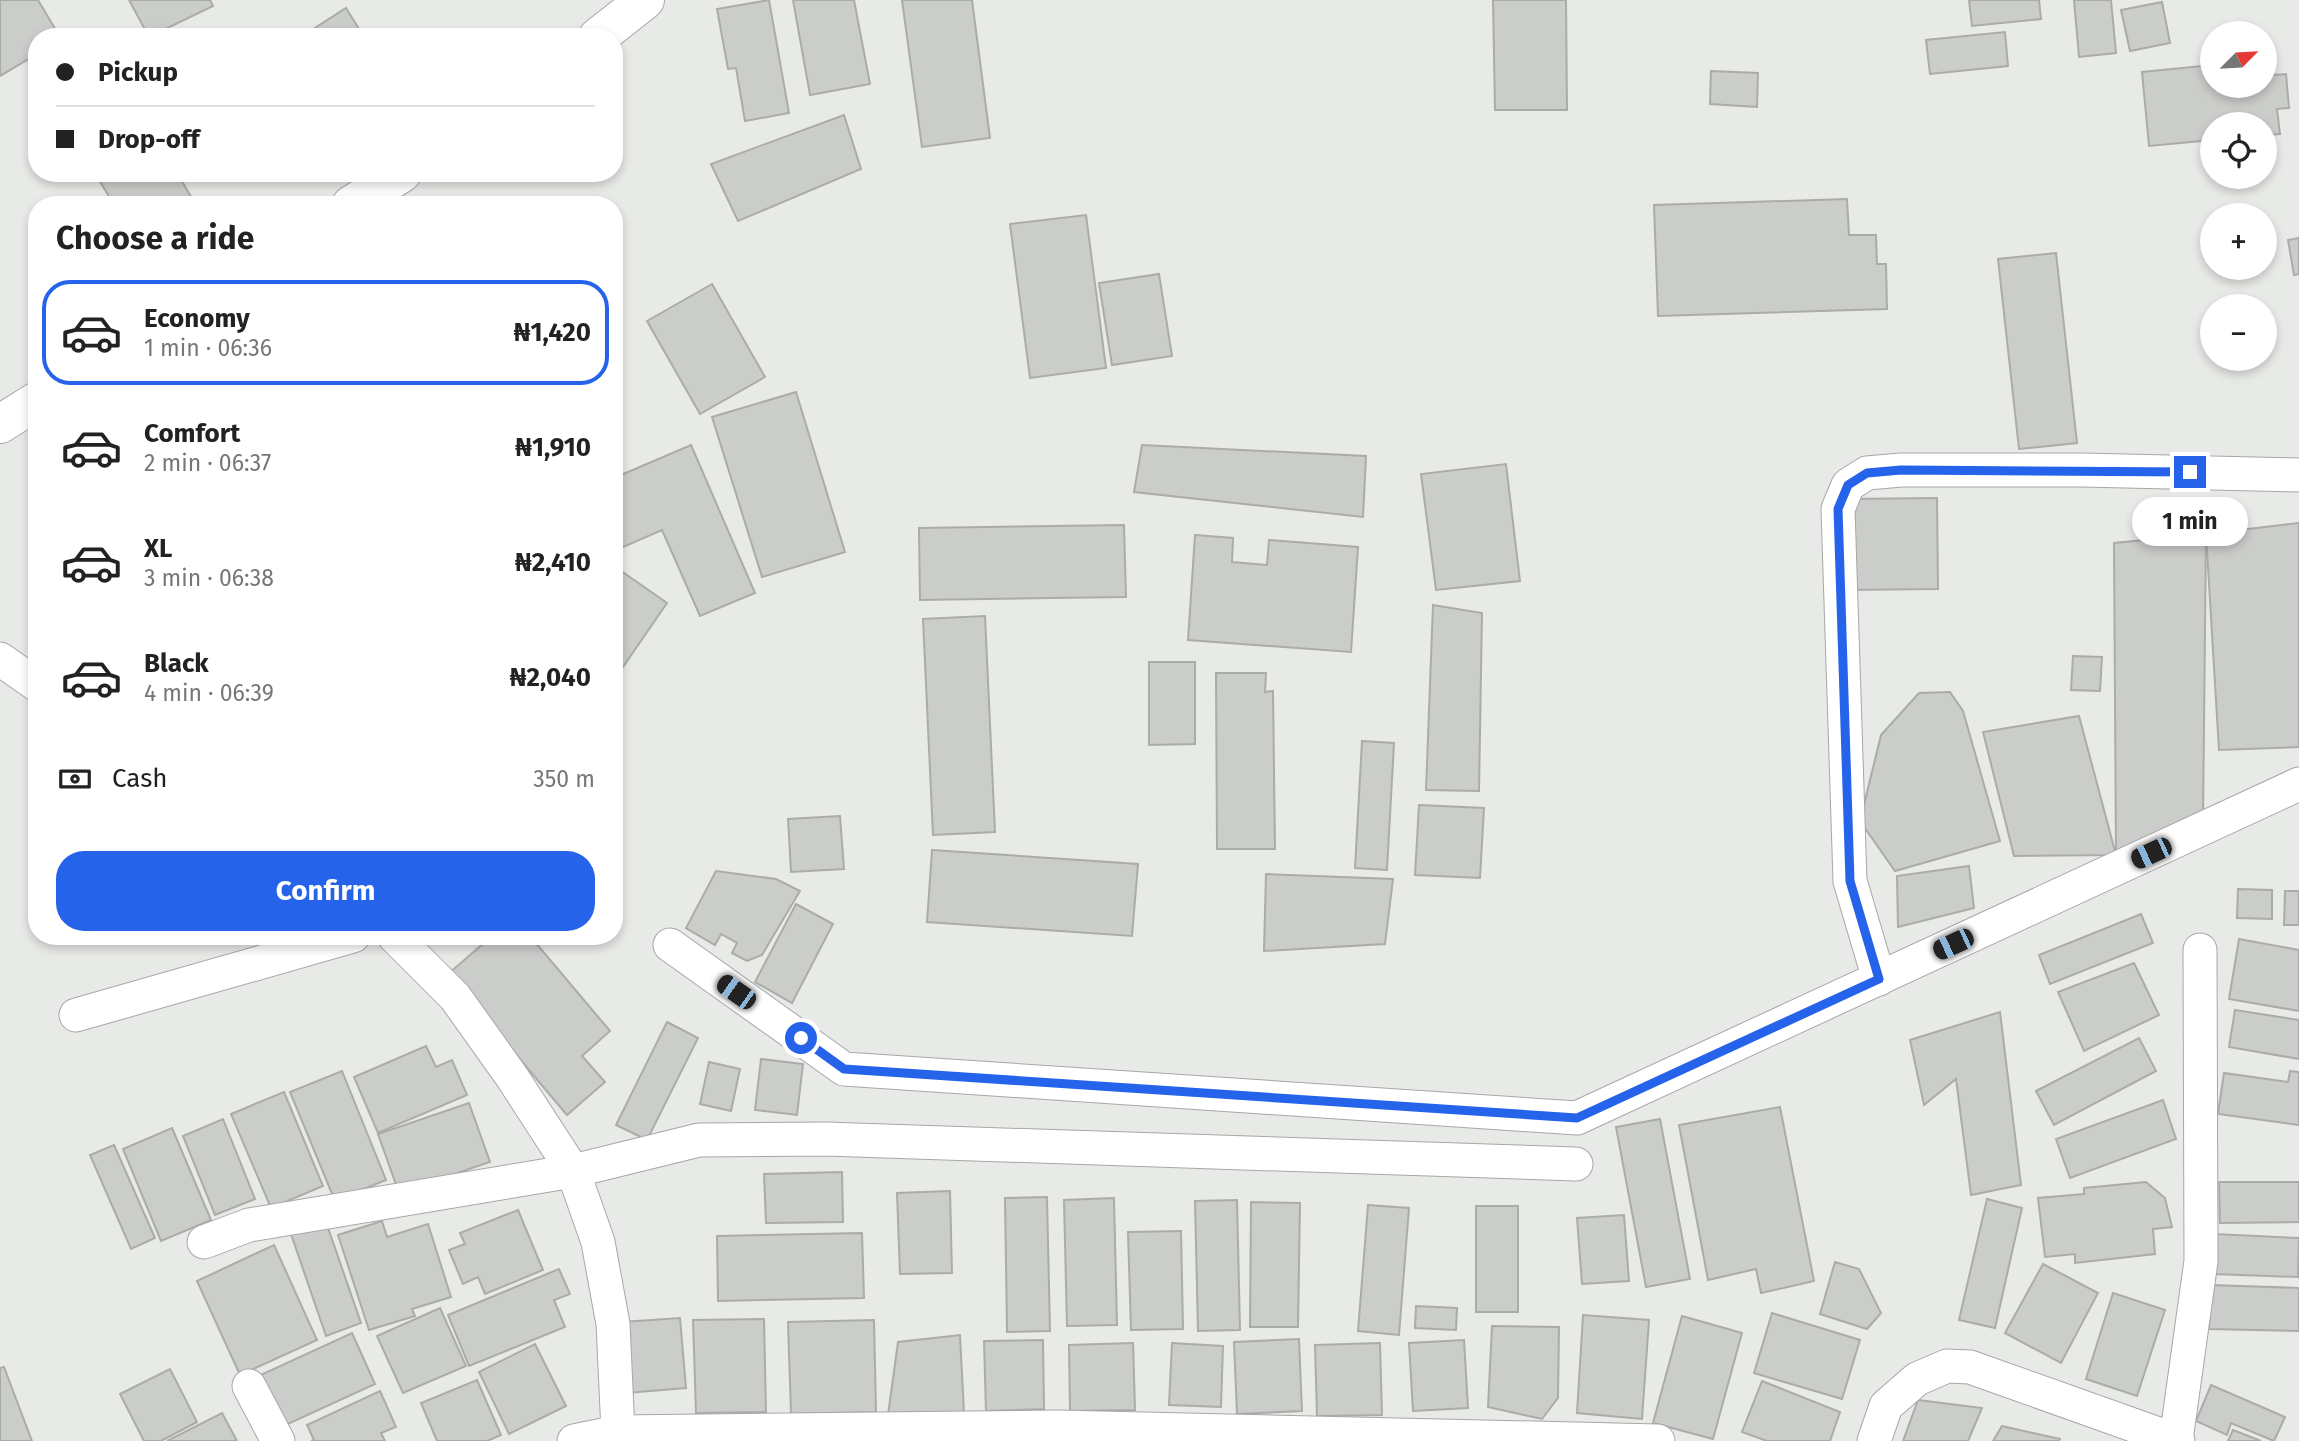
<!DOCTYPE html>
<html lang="en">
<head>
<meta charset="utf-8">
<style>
	body { margin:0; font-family:"Fira Sans",sans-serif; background:#f6f6f6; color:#222; height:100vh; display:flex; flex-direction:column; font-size:26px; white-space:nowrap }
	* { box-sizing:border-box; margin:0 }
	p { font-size:23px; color:#767676 }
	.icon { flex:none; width:38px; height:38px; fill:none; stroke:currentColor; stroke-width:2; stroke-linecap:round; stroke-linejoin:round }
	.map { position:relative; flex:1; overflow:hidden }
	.side { position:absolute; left:28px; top:196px; width:595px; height:749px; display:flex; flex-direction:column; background:#fff; border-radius:28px; box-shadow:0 4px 10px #0003 }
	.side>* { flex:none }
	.guide { position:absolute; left:28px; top:28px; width:595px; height:154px; border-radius:28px; box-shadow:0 4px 10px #0003; display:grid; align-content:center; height:154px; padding:0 28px; background:#fff }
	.needle { width:46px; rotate:66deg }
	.fabs { position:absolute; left:2200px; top:21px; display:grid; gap:14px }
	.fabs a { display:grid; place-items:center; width:77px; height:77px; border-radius:50%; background:#fff; box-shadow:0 4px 10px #0003; font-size:35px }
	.end { position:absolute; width:32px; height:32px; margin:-16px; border:9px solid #2563eb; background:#fff; box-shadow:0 0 0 4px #fff }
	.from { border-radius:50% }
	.bubble { position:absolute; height:49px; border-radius:24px; background:#fff; box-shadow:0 4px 10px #0003; font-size:23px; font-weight:700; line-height:49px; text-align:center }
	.car { position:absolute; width:21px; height:42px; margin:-21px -10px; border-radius:9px; box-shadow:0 0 5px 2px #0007; background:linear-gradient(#222 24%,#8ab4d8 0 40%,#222 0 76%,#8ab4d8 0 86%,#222 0) }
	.guide b { display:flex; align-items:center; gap:24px; height:66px; font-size:26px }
	.guide b+b { border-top:2px solid #e0e0e0 }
	.guide i { width:18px; height:18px; background:#222 }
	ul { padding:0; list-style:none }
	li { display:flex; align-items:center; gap:21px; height:105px; margin:0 14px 10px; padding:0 14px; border:4px solid transparent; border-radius:28px }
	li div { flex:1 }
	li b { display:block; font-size:26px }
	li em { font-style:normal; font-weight:700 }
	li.selected { border-color:#2563eb }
	li>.icon { width:63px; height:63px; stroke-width:1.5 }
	h2 { padding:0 28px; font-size:32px; line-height:84px }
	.pay { display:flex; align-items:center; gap:18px; height:77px; padding:0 28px; font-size:26px }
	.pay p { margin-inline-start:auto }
	.primary-button { display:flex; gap:14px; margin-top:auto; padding:14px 28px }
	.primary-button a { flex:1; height:80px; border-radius:28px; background:#2563eb; color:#fff; font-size:28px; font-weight:700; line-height:80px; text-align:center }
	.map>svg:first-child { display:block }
</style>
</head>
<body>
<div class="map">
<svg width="2299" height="1441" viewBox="0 0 2299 1441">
	<rect width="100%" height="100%" fill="#e8eae7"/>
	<g fill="#cbcdca" stroke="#aaaca9" stroke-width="2">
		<path d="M0,0H38L60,37H37V54L0,76Z"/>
		<path d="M129,0H210L213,6L149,37Z"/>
		<path d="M769,0L789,113L745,121L736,68L728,69L717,9Z"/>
		<path d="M793,0H854L870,84L810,95Z"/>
		<path d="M902,0H972L990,138L922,147Z"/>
		<path d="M1493,0H1566L1567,110H1495Z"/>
		<path d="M1969,0H2039L2041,19L1972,26Z"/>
		<path d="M2074,0H2111L2116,53L2079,57Z"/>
		<path d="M2162,2L2170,43L2130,51L2121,10Z"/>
		<path d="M346,8L364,37H301Z"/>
		<path d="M2005,32L2008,66L1930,74L1926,40Z"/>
		<path d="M2272,59L2274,75L2286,74L2289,108L2277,109L2280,134L2264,135V124H2212V140L2149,146L2142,72L2212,65V86H2264V60Z"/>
		<path d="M1711,71L1758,73L1757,107L1710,104Z"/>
		<path d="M844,115L861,169L738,221L711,164Z"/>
		<path d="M95,173H177L196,205H114Z"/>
		<path d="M1847,199L1849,235H1876L1877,264H1886L1887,309L1658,316L1654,205Z"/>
		<path d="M1086,215L1106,368L1030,378L1010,224Z"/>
		<path d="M2299,238V274L2294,275L2288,240Z"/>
		<path d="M2056,253L2077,443L2019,449L1998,259Z"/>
		<path d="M1159,274L1172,356L1112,365L1099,283Z"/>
		<path d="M712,284L765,377L700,414L647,321Z"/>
		<path d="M796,392L845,552L762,577L712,417Z"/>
		<path d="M691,445L755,593L700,616L662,530L614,551V478Z"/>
		<path d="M1142,445L1366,456L1363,517L1134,492Z"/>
		<path d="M1506,464L1520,581L1436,590L1421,474Z"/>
		<path d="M1937,498L1938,589L1846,590L1845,499Z"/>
		<path d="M2299,523V747L2219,750L2206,534Z"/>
		<path d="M1124,525L1126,597L920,600L919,528Z"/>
		<path d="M2206,534L2203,821L2116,855L2114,543Z"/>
		<path d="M1195,535L1233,538L1232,562L1267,565L1269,540L1358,547L1351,652L1188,640Z"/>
		<path d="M614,566L667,603L614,680Z"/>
		<path d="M1433,605L1482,613L1479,791L1426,790Z"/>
		<path d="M985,616L995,832L933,835L923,619Z"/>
		<path d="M2073,656L2102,657L2100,691L2071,690Z"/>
		<path d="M1149,662H1195V744L1149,745Z"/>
		<path d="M1216,673H1266L1265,692L1273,691L1275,849H1217Z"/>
		<path d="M1950,692L1963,711L2000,841L1895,871L1860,821L1881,735L1919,693Z"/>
		<path d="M2079,716L2116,855L2014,856L1983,732Z"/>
		<path d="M1362,741L1394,743L1387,870L1355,868Z"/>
		<path d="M1419,805L1484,808L1480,878L1415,875Z"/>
		<path d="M840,816L844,869L791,872L788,819Z"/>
		<path d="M932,850L1138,864L1132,936L927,922Z"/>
		<path d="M1969,866L1974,908L1898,927L1897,876Z"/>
		<path d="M716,871L776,879L800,891L762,955L747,961L732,953L737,943L721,934L715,945L686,928Z"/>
		<path d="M1266,874L1393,879L1385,944L1264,951Z"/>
		<path d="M2238,889L2272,890V919L2237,918Z"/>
		<path d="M2285,891H2299V925H2284Z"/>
		<path d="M796,904L833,924L792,1003L755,982Z"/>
		<path d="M2141,914L2153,943L2050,984L2039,955Z"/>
		<path d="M492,936H530L610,1031L582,1056L605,1082L567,1115L448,974Z"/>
		<path d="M2239,939L2299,950V1011L2229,999Z"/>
		<path d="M2134,963L2159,1015L2084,1051L2058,992Z"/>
		<path d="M2235,1010L2299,1020V1059L2229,1047Z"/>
		<path d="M2000,1012L2021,1185L1971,1195L1956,1079L1924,1105L1910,1040Z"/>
		<path d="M667,1022L698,1038L647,1140L616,1125Z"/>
		<path d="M2139,1038L2156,1071L2054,1125L2036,1091Z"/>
		<path d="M426,1046L436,1067L452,1060L467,1095L378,1133L354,1077Z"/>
		<path d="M761,1059L803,1064L797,1115L755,1110Z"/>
		<path d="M709,1062L740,1069L731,1111L700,1104Z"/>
		<path d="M342,1071L386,1180L335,1201L290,1092Z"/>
		<path d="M2290,1071L2299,1072V1125L2218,1114L2224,1073L2288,1082Z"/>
		<path d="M284,1092L323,1186L271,1208L231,1114Z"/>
		<path d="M2163,1100L2176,1139L2070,1178L2056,1139Z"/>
		<path d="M469,1103L490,1162L399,1193L378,1134Z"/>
		<path d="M1780,1107L1814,1281L1761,1293L1756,1269L1708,1280L1679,1125Z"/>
		<path d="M223,1119L255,1199L215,1215L183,1136Z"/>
		<path d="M1660,1119L1690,1279L1646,1287L1616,1127Z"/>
		<path d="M172,1128L211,1220L161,1241L123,1149Z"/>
		<path d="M114,1145L155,1238L131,1249L90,1155Z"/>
		<path d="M842,1172L843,1222L766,1223L764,1174Z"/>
		<path d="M2146,1182L2165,1198L2172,1227L2153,1229L2155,1254L2075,1263V1254L2045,1257L2038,1198L2084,1194V1188Z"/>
		<path d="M2219,1182H2299V1222L2220,1223Z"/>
		<path d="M950,1191L952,1273L900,1274L897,1193Z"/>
		<path d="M1047,1197L1050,1331L1007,1332L1005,1198Z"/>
		<path d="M1114,1198L1117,1325L1067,1326L1064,1200Z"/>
		<path d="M1987,1199L2022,1208L1995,1328L1959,1320Z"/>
		<path d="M1237,1200L1240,1330L1198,1331L1195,1201Z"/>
		<path d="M1251,1202L1300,1203L1298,1327H1250Z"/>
		<path d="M1368,1205L1409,1208L1399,1335L1358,1331Z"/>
		<rect x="1476" y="1206" width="42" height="106"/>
		<path d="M518,1210L543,1270L485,1294L478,1277L463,1284L449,1250L465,1244L460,1233Z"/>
		<path d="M1624,1215L1629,1281L1582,1284L1577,1218Z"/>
		<path d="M382,1221L387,1237L428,1224L451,1297L412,1309L415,1316L369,1330L338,1235Z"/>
		<path d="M326,1222L361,1323L326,1336L291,1234Z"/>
		<path d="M1181,1231L1183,1329L1131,1330L1128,1232Z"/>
		<path d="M862,1233L864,1298L718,1301L717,1236Z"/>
		<path d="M2214,1234L2299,1238L2298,1277L2213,1274Z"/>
		<path d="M274,1245L317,1340L240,1375L197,1281Z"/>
		<path d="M1835,1262L1859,1269L1881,1313L1867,1329L1820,1314Z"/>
		<path d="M2043,1264L2098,1293L2061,1363L2005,1333Z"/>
		<path d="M559,1269L570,1294L554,1300L565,1327L469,1366L448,1315Z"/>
		<path d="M2211,1285L2299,1288V1331L2209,1329Z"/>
		<path d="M2113,1293L2165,1310L2137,1396L2086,1379Z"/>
		<path d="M1416,1306L1457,1308L1456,1330L1415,1328Z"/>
		<path d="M440,1308L466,1366L403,1393L377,1336Z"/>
		<path d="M1772,1313L1860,1340L1842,1399L1754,1373Z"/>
		<path d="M1583,1315L1649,1320L1642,1419L1577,1413Z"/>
		<path d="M1682,1316L1742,1333L1713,1439L1653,1423Z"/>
		<path d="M680,1318L686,1388L627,1393L622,1322Z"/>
		<path d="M764,1319L766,1412L696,1413L693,1320Z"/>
		<path d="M874,1320L876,1412L791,1414L788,1322Z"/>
		<path d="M1492,1326L1559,1327L1558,1398L1542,1419L1488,1407Z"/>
		<path d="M352,1333L375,1384L277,1429L254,1378Z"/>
		<path d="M960,1335L964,1413L888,1415L898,1342Z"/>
		<path d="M1299,1339L1302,1411L1237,1414L1234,1342Z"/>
		<path d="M1043,1340L1044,1409L986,1411L984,1341Z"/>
		<path d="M1464,1340L1468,1408L1413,1411L1409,1343Z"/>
		<path d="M1133,1343L1135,1410L1070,1411L1069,1345Z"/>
		<path d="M1172,1343L1223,1346L1221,1407L1169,1405Z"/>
		<path d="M1380,1343L1382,1415L1317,1416L1315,1345Z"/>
		<path d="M535,1344L566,1406L509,1434L479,1372Z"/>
		<path d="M4,1367L32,1441H0V1368Z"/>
		<path d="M170,1369L197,1422L161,1441H144L120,1394Z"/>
		<path d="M477,1380L501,1435L487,1441H437L421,1403Z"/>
		<path d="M1762,1381L1840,1412L1830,1441H1767L1742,1432Z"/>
		<path d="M2211,1385L2285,1417L2274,1441L2231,1423L2227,1435L2196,1421Z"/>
		<path d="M380,1391L396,1427L381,1433L385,1441H311L314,1440L307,1425Z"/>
		<path d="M1918,1400L1982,1408L1968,1441H1903Z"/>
		<path d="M222,1413L237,1441H167Z"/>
		<path d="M2002,1426L2060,1439L2059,1441H1993Z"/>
		<path d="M2233,1430L2261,1441H2228Z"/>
	</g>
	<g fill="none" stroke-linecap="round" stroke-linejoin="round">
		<defs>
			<g id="minor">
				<path d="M0,659L37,685"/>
				<path d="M394,936L455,997L512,1077L573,1171L598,1242L613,1324L618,1432"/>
				<path d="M670,945L844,1069L1577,1118L2299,784"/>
				<path d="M1879,979L1850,881L1838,509L1848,485L1867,473L1901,470H2082L2299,475"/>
				<path d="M76,1015L353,936"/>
				<path d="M204,1242L249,1225L573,1171L699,1140L826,1139L1576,1164"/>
				<path d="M249,1386L278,1441"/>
				<path d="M2176,1440L2201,1261L2200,950"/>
				<path d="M574,1441L618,1432L1058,1427L1658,1441"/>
				<path d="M1874,1441L1886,1406L1917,1379L1947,1366L1970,1367L2178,1441"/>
			</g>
			<g id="tertiary">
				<path d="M598,37L645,0"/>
				<path d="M351,205L402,173"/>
				<path d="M0,424L37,401"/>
			</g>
		</defs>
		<use href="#minor" stroke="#a6a8a5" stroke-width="35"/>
		<use href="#tertiary" stroke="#a6a8a5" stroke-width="40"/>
		<use href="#minor" stroke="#fff" stroke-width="33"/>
		<use href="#tertiary" stroke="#fff" stroke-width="38"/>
	</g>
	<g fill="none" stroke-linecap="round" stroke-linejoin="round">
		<path stroke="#2563eb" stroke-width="9" d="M801,1038L844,1069L1577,1118L1879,979L1850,881L1838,509L1848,485L1867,473L1901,470L2190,472"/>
	</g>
</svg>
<div class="fabs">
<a><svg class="needle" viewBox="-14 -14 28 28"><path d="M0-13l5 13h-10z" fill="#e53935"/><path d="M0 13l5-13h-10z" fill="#767676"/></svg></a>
<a><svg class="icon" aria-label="locate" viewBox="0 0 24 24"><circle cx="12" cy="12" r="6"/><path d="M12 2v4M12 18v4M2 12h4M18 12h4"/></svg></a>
<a>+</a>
<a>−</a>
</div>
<i class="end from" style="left:801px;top:1038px"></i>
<i class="end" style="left:2190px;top:472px"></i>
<div class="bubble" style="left:2132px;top:497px;width:116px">1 min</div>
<i class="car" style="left:2151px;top:853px;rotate:245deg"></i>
<i class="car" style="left:1953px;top:944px;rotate:245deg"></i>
<i class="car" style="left:736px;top:992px;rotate:305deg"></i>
<div class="guide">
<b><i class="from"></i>Pickup</b>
<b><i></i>Drop-off</b>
</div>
<section class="side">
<h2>Choose a ride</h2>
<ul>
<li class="selected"><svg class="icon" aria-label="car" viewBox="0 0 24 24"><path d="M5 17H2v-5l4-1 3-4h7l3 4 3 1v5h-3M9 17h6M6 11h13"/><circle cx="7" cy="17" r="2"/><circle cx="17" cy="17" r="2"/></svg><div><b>Economy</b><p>1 min · 06:36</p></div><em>₦1,420</em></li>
<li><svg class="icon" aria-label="car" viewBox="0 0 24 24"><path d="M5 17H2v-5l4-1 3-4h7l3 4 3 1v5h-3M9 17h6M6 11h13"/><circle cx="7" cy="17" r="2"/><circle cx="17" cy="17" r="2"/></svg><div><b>Comfort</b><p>2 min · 06:37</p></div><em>₦1,910</em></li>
<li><svg class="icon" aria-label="car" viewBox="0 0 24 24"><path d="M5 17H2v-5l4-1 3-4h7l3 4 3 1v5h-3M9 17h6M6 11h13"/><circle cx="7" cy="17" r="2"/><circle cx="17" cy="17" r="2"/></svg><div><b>XL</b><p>3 min · 06:38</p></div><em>₦2,410</em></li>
<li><svg class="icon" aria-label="car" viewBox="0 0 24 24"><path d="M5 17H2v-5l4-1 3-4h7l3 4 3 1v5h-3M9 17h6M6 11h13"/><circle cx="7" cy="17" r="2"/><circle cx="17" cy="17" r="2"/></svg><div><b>Black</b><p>4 min · 06:39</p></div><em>₦2,040</em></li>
</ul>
<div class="pay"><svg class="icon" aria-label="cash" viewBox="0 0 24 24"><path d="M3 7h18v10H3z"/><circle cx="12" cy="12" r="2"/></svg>Cash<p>350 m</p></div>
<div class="primary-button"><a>Confirm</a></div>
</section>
</div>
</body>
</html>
